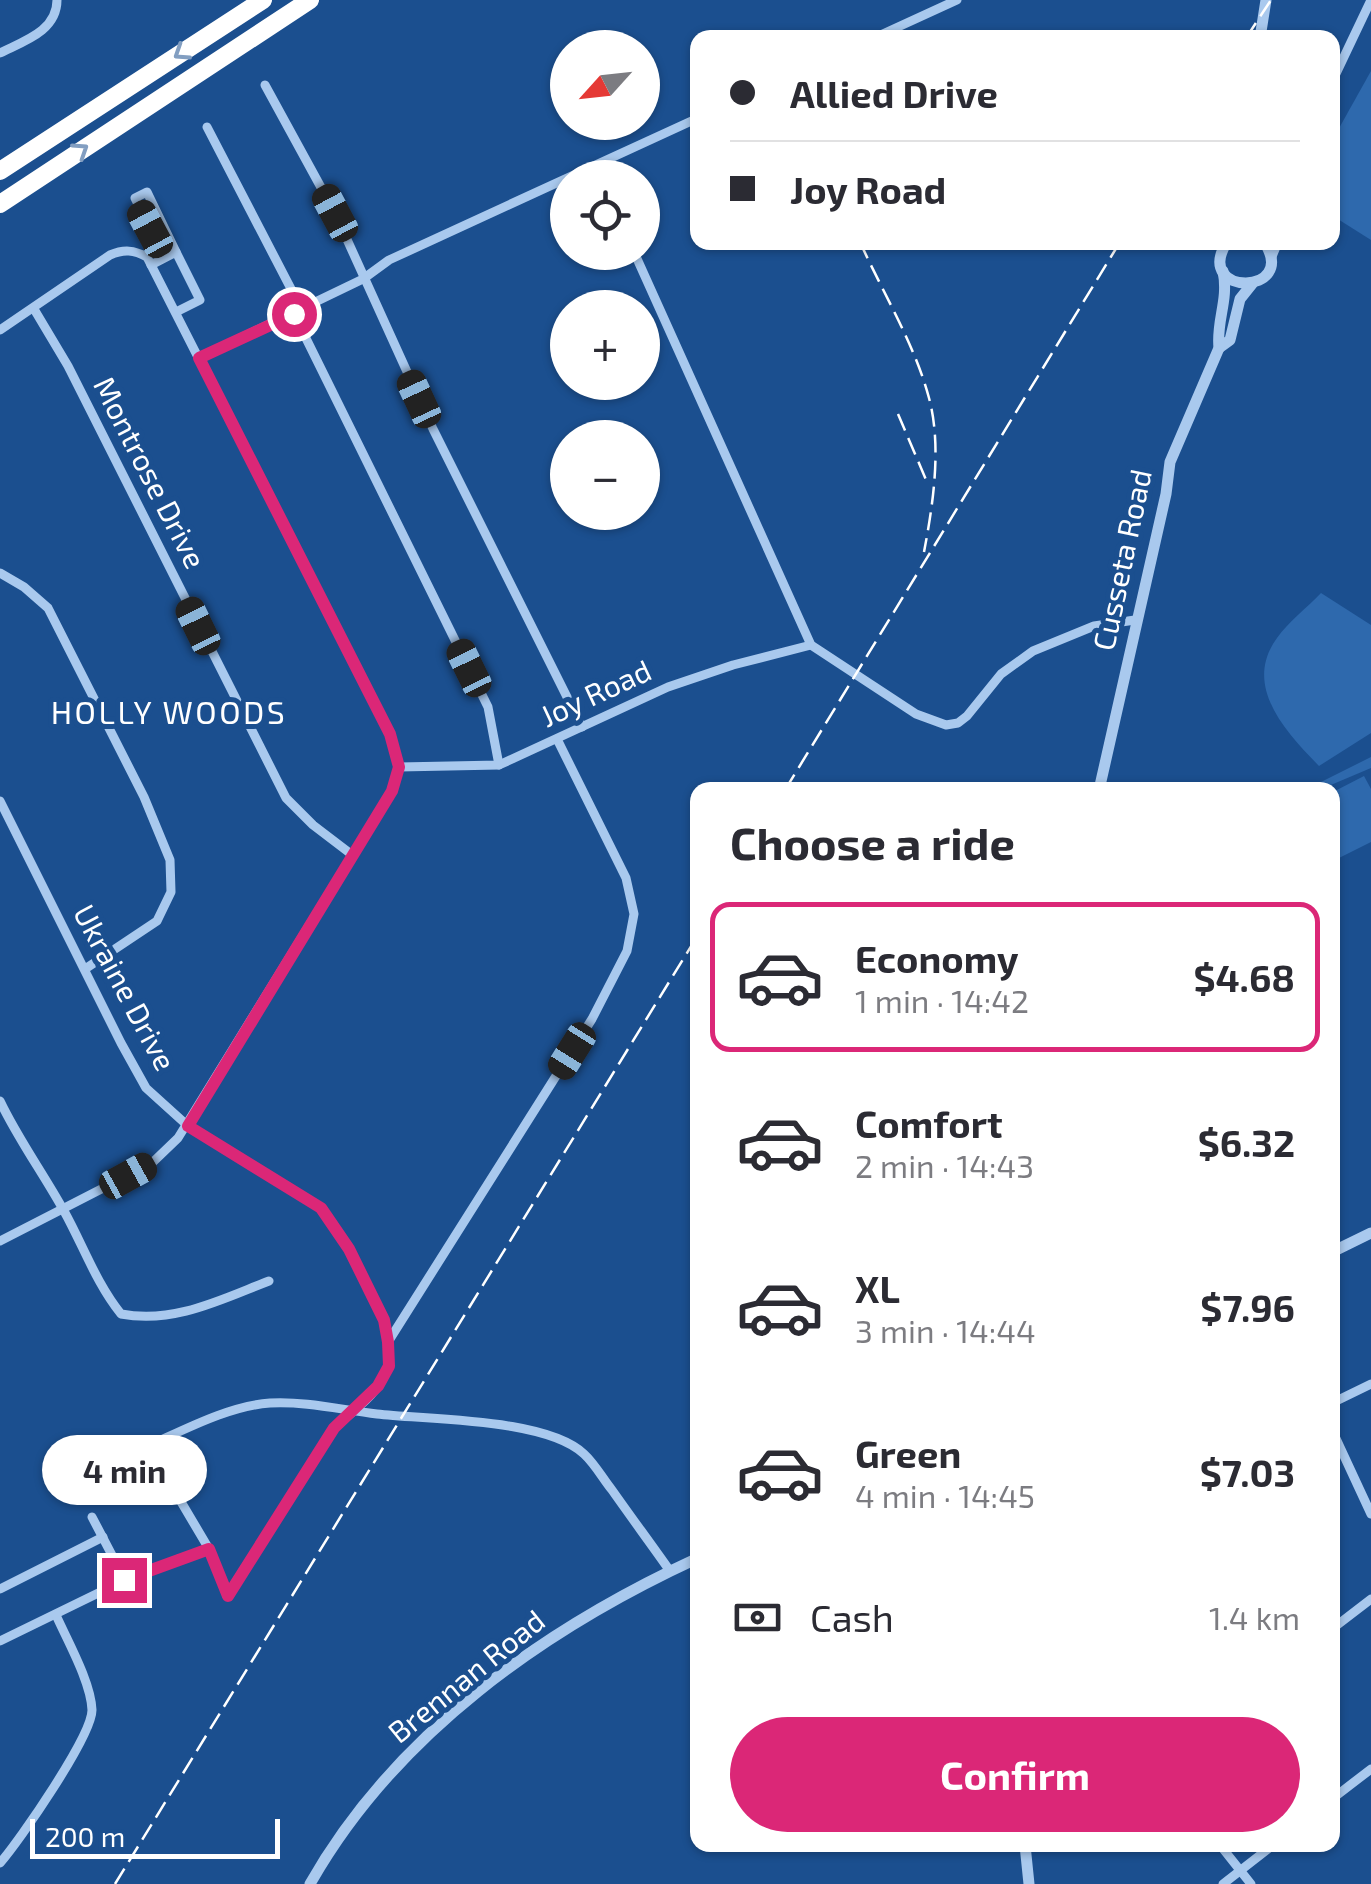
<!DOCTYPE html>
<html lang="en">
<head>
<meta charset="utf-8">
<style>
	body { margin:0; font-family:"Exo 2",sans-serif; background:#f7f7f7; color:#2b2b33; height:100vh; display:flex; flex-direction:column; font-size:38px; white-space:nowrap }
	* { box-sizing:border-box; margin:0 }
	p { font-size:32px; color:#7c7c81 }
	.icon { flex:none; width:55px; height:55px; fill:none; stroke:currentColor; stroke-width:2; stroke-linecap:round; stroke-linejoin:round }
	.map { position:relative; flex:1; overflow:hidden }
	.panel { position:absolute; left:690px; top:782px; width:650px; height:1070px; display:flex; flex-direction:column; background:#fff; border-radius:20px; box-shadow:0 2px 8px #0004 }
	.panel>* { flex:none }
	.top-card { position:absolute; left:690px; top:30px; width:650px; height:220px; border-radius:20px; box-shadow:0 2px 8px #0004; display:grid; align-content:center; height:220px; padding:0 40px; background:#fff }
	.needle { width:65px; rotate:243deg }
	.buttons { position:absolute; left:550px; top:30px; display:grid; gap:20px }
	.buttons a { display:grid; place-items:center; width:110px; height:110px; border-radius:50%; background:#fff; box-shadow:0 2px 8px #0004; font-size:50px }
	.scale { position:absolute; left:30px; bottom:25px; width:250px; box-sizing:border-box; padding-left:10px; border:5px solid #fff; border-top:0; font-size:28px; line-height:35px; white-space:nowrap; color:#fff; -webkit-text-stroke:8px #1b4f8f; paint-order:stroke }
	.end { position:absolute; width:45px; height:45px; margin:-22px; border:12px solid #db2777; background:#fff; box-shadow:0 0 0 5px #fff }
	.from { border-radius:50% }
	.bubble { position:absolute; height:70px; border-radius:35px; background:#fff; box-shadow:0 2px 8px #0004; font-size:32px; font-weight:700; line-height:70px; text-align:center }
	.car { position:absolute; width:30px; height:60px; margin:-30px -15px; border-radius:12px; box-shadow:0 0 8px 2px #0007; background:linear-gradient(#222 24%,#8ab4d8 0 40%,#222 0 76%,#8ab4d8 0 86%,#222 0) }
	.top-card b { display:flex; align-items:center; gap:35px; height:95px; font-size:38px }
	.top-card b+b { border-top:2px solid #e1e1e2 }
	.top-card i { width:25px; height:25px; background:#2b2b33 }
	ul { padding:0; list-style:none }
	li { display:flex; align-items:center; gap:30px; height:150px; margin:0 20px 15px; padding:0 20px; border:5px solid transparent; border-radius:20px }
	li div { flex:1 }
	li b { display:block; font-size:38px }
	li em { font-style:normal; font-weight:700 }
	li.on { border-color:#db2777 }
	li>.icon { width:90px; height:90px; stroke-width:1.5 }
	h2 { padding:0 40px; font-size:45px; line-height:120px }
	.pay { display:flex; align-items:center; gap:25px; height:110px; padding:0 40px; font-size:38px }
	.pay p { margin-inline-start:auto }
	.action { display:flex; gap:20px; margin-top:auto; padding:20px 40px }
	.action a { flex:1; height:115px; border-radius:60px; background:#db2777; color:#fff; font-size:40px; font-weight:700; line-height:115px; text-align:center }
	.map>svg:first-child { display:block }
</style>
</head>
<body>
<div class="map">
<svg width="1371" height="1884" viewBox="0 0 1371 1884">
	<rect width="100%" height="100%" fill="#1b4f8f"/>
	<g fill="#2e69ad">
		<path d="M1371,71V240L1333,216V139Z"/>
		<path d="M1321,593L1371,625V733L1319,766C1286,732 1242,686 1277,638C1289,621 1307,608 1321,593Z"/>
		<path d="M1371,757V768L1319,790H1305Z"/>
		<path d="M1364,776L1371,789V842L1333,861V792Z"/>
	</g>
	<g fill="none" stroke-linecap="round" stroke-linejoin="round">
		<g stroke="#a9c9ee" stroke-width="9">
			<path d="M874,38L957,0"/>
			<path d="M0,53C24,41 57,31 57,0"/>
			<path d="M1332,82L1371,0"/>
			<path d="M265,85L335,213L433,429L582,727"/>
			<path d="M207,127L302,310"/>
			<path d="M150,229L135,198L147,192L176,252"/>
			<path d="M634,252L811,645L916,714L946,725L958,723L967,716L1001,674L1033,651L1094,626L1135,620"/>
			<path d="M1271,259L1278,242"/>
			<path d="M151,265L176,252L200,300L176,312"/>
			<path d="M34,309L68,366L286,798L313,825L351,854"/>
			<path d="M294,314L488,707L499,765"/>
			<path d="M0,330L110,255C124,249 134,250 147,257L390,734L399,767"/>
			<path d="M199,358L363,279L389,260L698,118"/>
			<path d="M0,573L24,587L48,608L144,797L170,860L171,892L157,921L85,969"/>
			<path d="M557,739L626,878L634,914L627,951L592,1019L388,1342C388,1349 390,1360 388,1367C382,1391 352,1412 334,1428L227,1596L209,1549L148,1446C186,1429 229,1406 270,1403C306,1401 342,1410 377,1414C428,1420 546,1418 584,1454C595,1464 603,1479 612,1490C631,1517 651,1544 670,1571"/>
			<path d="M399,767L499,765L668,687L733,665L811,645"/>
			<path d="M0,801L121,1043L146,1088L188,1126L321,1208L349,1249L384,1320L388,1342"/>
			<path d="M0,1101C18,1139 43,1173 64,1211C83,1245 96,1283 121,1314C174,1324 220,1300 269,1281"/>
			<path d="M0,1241L152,1163L178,1138L392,791L399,767"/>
			<path d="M1332,1403L1371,1384"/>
			<path d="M1332,1430L1371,1514"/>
			<path d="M92,1517L125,1580"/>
			<path d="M0,1589L103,1537"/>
			<path d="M1332,1629L1371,1599"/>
			<path d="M0,1641L125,1580L209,1549"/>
			<path d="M1332,1799L1371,1769"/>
			<path d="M1220,1845L1251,1884"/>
			<path d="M0,1863C20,1840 92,1736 92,1710C91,1682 67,1640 56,1615"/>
			<path d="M1223,1884L1273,1845"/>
		</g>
		<g stroke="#a9c9ee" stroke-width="11">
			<path d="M1260,38L1266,0"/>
			<path d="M1227,242C1192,297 1300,296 1264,242"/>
			<path d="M1219,348L1230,340L1240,299L1252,284"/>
			<path d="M1099,790L1166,494L1170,462L1219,348C1216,320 1229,301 1223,271"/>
			<path d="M1332,1252L1371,1233"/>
			<path d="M1025,1845L1029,1884"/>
			<path d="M310,1884C395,1734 544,1629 698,1558"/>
		</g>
		<g stroke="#fff" stroke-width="18">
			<path d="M0,171L263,0"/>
			<path d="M0,204L310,0"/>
		</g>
		<g stroke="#fff" stroke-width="2.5" stroke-dasharray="18 8" stroke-linecap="butt">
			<path d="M1246,38L1271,0"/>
			<path d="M860,242C883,293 915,345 929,398C942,446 933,505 924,552"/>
			<path d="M898,414L927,482"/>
			<path d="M785,790L1120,242"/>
			<path d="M115,1884L698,935"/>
		</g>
	</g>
	<defs><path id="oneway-chevron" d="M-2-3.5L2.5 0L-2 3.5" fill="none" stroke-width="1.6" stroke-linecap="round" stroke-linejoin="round" transform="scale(2.5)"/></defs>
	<g stroke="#829ec1">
		<use href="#oneway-chevron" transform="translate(181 53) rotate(147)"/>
		<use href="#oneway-chevron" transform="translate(81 150) rotate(-33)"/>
	</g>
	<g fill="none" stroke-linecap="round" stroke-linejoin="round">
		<path stroke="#db2777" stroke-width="12" d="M124,1580L209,1549L228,1596L334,1428L378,1386L389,1366L388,1342L384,1320L349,1249L321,1208L188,1126L392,791L399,767L390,734L199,358L294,314"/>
	</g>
	<g text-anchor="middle" stroke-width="10" stroke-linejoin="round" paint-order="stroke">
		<g font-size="30" fill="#fff" stroke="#1b4f8f">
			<text transform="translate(149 473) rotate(63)" y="10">Montrose Drive</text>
			<text transform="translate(1123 560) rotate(-78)" y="10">Cusseta Road</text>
			<text transform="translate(596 694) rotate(-25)" y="10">Joy Road</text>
			<text transform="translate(124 988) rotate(62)" y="10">Ukraine Drive</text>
			<text transform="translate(467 1677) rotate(-39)" y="10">Brennan Road</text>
		</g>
		<g font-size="32" letter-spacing="2.5" fill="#fff" stroke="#1b4f8f">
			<text x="169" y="724">HOLLY WOODS</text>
		</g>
	</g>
</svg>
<div class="buttons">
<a><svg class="needle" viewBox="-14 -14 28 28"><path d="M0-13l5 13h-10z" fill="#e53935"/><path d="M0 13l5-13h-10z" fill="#7c7c81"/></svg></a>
<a><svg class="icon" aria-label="locate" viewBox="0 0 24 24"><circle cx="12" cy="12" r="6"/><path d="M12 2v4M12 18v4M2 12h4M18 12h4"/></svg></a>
<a>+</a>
<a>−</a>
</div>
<div class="scale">200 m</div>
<i class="end from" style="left:294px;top:314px"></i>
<i class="end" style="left:124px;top:1580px"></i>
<div class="bubble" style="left:42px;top:1435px;width:165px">4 min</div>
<i class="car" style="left:335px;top:213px;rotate:332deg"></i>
<i class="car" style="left:150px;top:229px;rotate:332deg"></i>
<i class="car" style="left:419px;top:399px;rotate:335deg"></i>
<i class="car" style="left:198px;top:626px;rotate:334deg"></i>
<i class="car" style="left:469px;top:668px;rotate:334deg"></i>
<i class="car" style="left:572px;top:1051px;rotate:212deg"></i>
<i class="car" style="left:128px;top:1176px;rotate:61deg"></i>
<div class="top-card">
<b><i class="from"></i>Allied Drive</b>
<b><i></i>Joy Road</b>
</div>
<section class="panel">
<h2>Choose a ride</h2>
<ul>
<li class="on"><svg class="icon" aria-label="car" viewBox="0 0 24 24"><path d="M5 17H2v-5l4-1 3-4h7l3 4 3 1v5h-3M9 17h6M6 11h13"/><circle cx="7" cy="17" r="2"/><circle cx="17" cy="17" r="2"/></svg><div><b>Economy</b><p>1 min · 14:42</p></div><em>$4.68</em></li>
<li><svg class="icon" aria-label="car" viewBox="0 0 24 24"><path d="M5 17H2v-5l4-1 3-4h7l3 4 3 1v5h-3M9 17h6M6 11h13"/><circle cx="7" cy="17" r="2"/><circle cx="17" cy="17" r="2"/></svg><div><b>Comfort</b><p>2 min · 14:43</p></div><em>$6.32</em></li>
<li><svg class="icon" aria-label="car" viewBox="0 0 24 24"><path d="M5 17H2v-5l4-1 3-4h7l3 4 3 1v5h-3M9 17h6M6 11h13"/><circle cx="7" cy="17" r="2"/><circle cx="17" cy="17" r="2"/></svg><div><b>XL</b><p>3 min · 14:44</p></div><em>$7.96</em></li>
<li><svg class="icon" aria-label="car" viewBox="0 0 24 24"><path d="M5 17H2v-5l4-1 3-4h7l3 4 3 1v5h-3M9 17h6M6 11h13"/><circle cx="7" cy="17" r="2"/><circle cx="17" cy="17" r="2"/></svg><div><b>Green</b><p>4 min · 14:45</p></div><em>$7.03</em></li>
</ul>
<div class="pay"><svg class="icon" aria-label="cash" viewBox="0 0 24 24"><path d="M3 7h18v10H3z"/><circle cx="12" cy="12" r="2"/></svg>Cash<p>1.4 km</p></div>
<div class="action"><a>Confirm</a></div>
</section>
</div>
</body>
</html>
